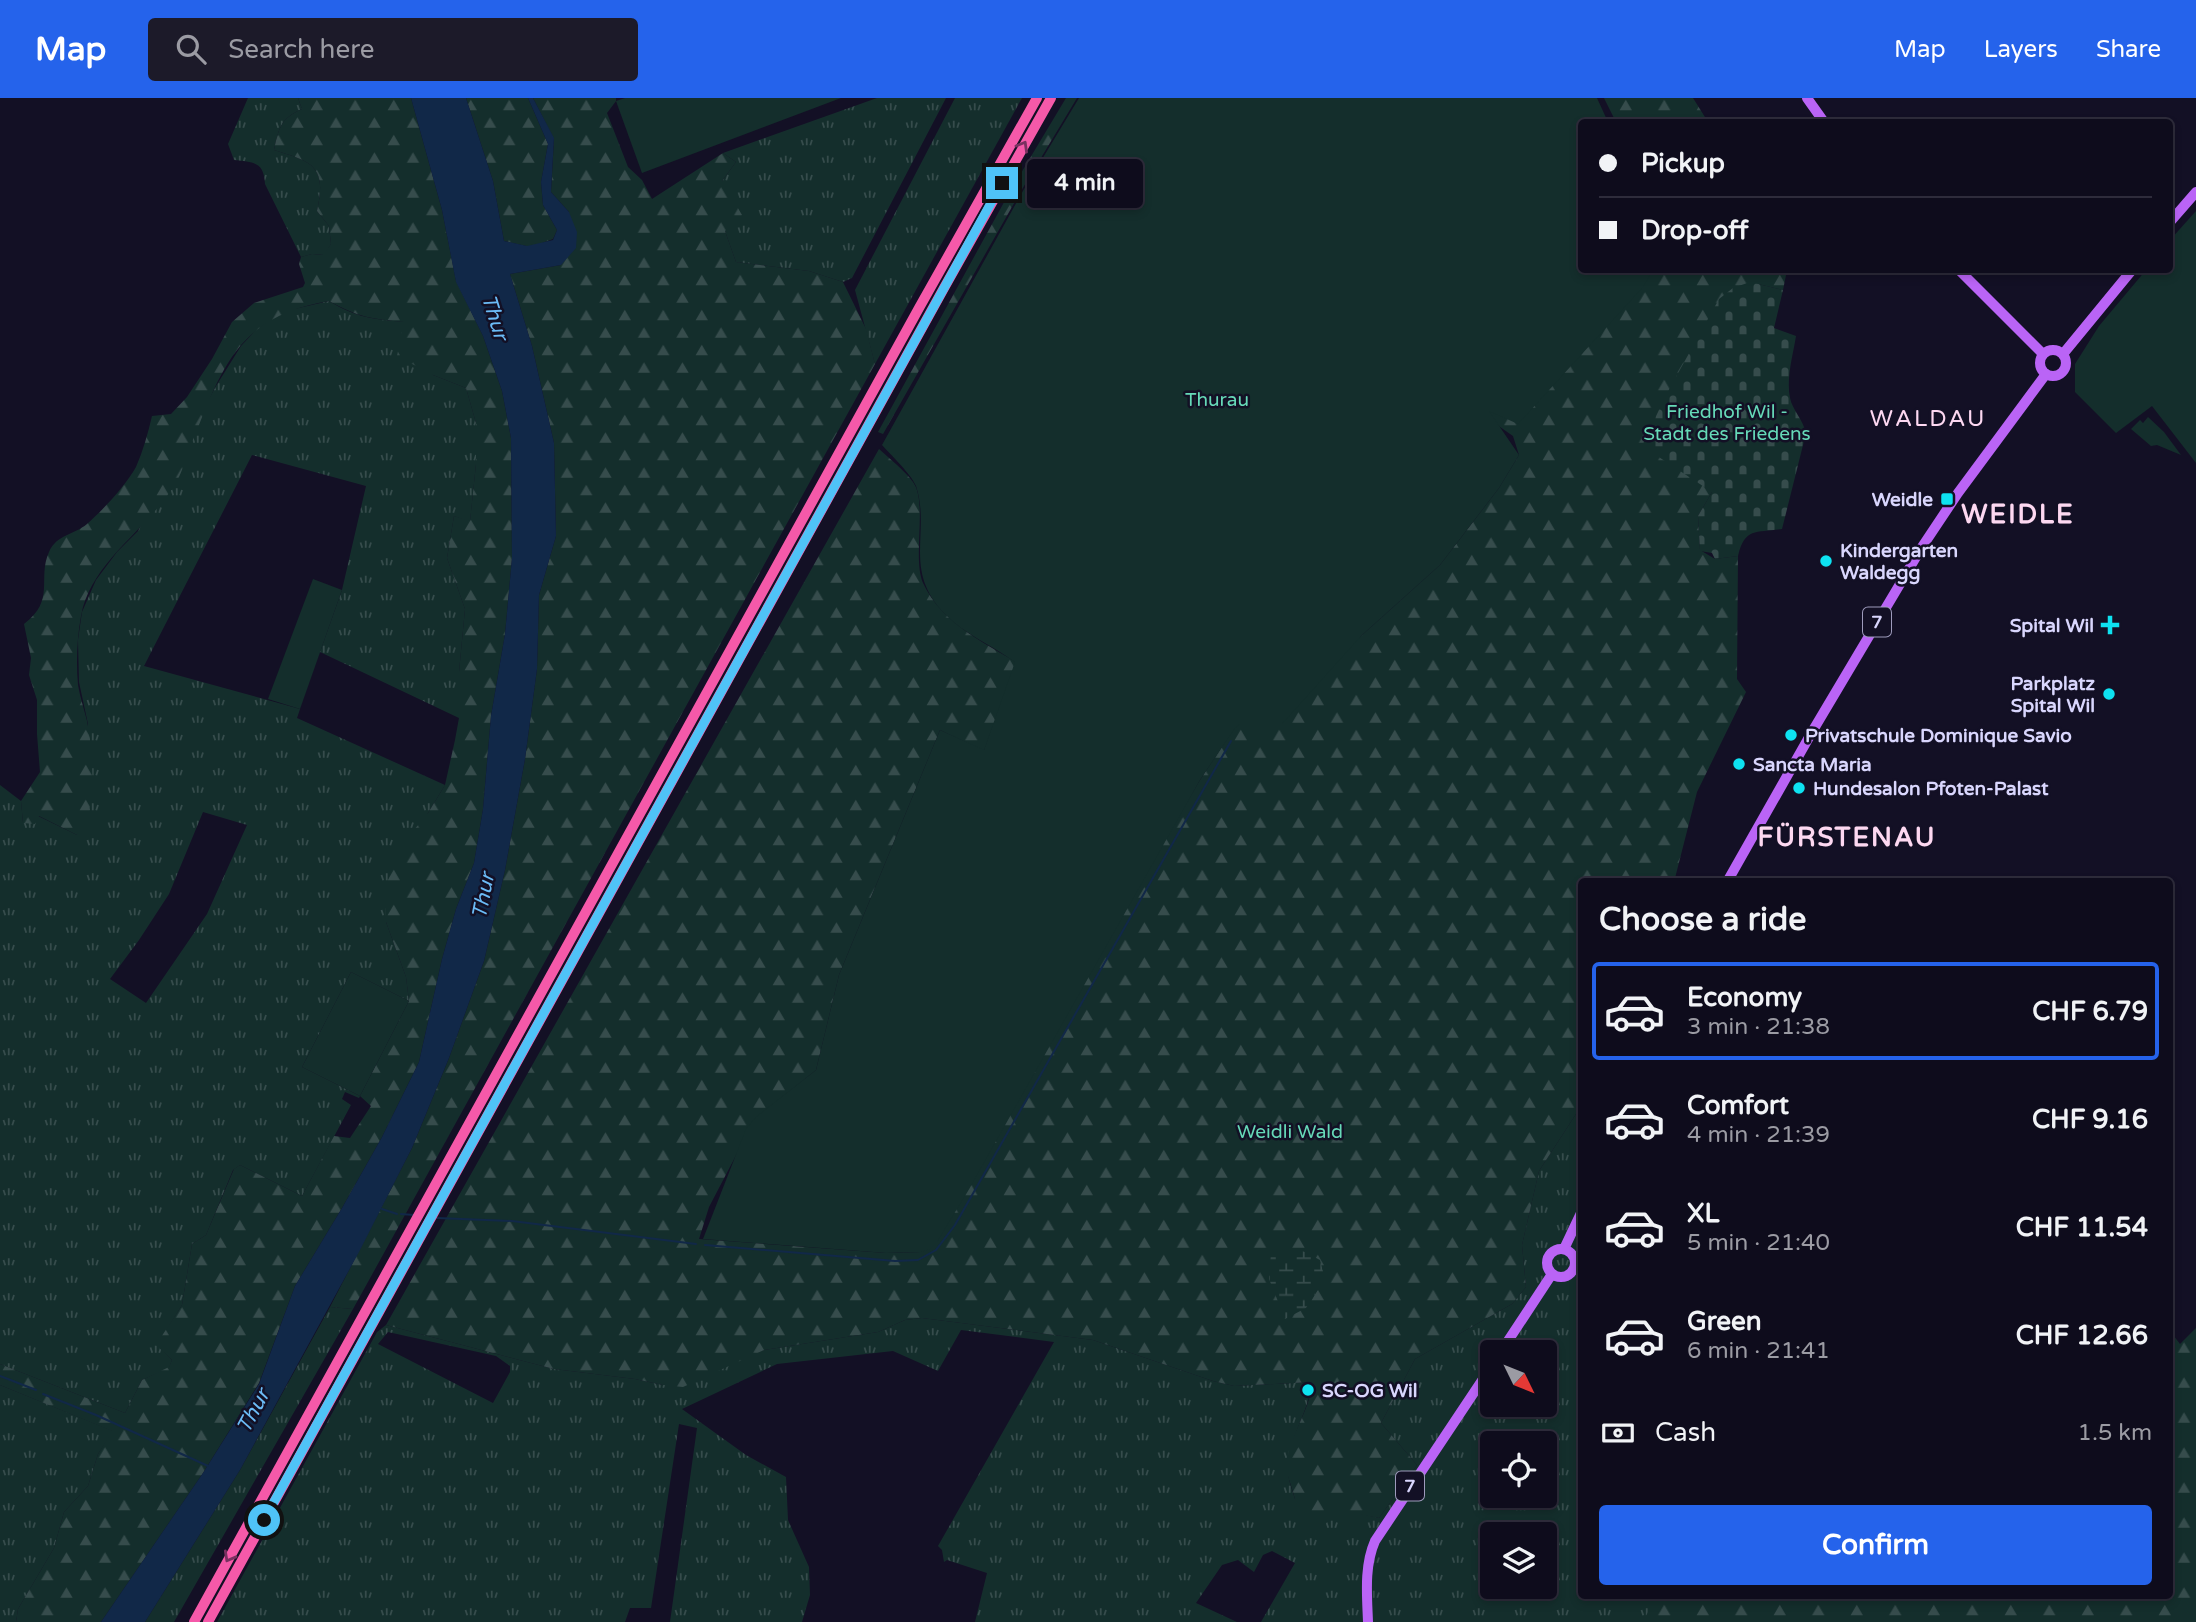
<!DOCTYPE html>
<html lang="en">
<head>
<meta charset="utf-8">
<style>
	body { margin:0; font-family:"Varela Round",sans-serif; background:#1c1a29; color:#f1f3f6; height:100vh; display:flex; flex-direction:column; font-size:26px; white-space:nowrap }
	* { box-sizing:border-box; margin:0 }
	p { font-size:23px; color:#9b9ba3 }
	.icon { flex:none; width:38px; height:38px; fill:none; stroke:currentColor; stroke-width:2; stroke-linecap:round; stroke-linejoin:round }
	.map { position:relative; flex:1; overflow:hidden }
	.drawer { position:absolute; left:1578px; top:780px; width:595px; height:721px; display:flex; flex-direction:column; background:#0e0c1c; border-radius:7px; box-shadow:0 4px 10px #0003,0 0 0 2px #2e2c3b }
	.drawer>* { flex:none }
	.hud { position:absolute; left:1578px; top:21px; width:595px; height:154px; border-radius:7px; box-shadow:0 4px 10px #0003,0 0 0 2px #2e2c3b; display:grid; align-content:center; height:154px; padding:0 21px; background:#0e0c1c }
	.needle { width:46px; rotate:133deg }
	.tools { position:absolute; left:1480px; top:1242px; display:grid; gap:14px }
	.tools a { display:grid; place-items:center; width:77px; height:77px; border-radius:7px; background:#0e0c1c; box-shadow:0 4px 10px #0003,0 0 0 2px #2e2c3b; font-size:35px }
	.end { position:absolute; width:32px; height:32px; margin:-16px; border:9px solid #4fc3f7; background:#111; box-shadow:0 0 0 4px #111 }
	.from { border-radius:50% }
	.bubble { position:absolute; height:49px; border-radius:7px; background:#0e0c1c; box-shadow:0 4px 10px #0003,0 0 0 2px #2e2c3b; font-size:23px; font-weight:700; line-height:49px; text-align:center }
	.hud b { display:flex; align-items:center; gap:24px; height:66px; font-size:26px }
	.hud b+b { border-top:2px solid #2e2c3b }
	.hud i { width:18px; height:18px; background:#f1f3f6 }
	ul { padding:0; list-style:none }
	li { display:flex; align-items:center; gap:21px; height:98px; margin:0 14px 10px; padding:0 7px; border:4px solid transparent; border-radius:7px }
	li div { flex:1 }
	li b { display:block; font-size:26px }
	li em { font-style:normal; font-weight:700 }
	li.selected { border-color:#2563eb }
	li>.icon { width:63px; height:63px; stroke-width:1.5 }
	h2 { padding:0 21px; font-size:32px; line-height:84px }
	.pay { display:flex; align-items:center; gap:18px; height:77px; padding:0 21px; font-size:26px }
	.pay p { margin-inline-start:auto }
	.action { display:flex; gap:14px; margin-top:auto; padding:14px 21px }
	.action a { flex:1; height:80px; border-radius:7px; background:#2563eb; color:#fff; font-size:28px; font-weight:700; line-height:80px; text-align:center }
	header { display:flex; align-items:center; gap:42px; box-sizing:border-box; height:98px; padding:0 35px; background:#2563eb; color:#fff }
	header strong { font-size:33px }
	nav { display:flex; gap:38px; margin-inline-start:auto; font-size:24px }
	.search { width:490px; height:63px; background:#1c1a29; display:flex; align-items:center; gap:18px; box-sizing:border-box; padding:0 24px; border-radius:7px; color:#9b9ba3; font-size:26px }
	.map>svg:first-child { display:block }
</style>
</head>
<body>
<header>
<strong>Map</strong>
<div class="search"><svg class="icon" aria-label="search" viewBox="0 0 24 24"><circle cx="10" cy="10" r="6"/><path d="M15 15l6 6"/></svg>Search here</div>
<nav><a>Map</a><a>Layers</a><a>Share</a></nav>
</header>
<div class="map">
<svg width="2196" height="1524" viewBox="0 0 2196 1524">
	<defs>
		<pattern id="grass-tufts" width="24" height="20" patternUnits="userSpaceOnUse" patternTransform="scale(1.75)"><rect width="24" height="20" fill="#142e2c"/><path d="M3 7l-1-3M5 7V3M7 7l1-3M15 17l-1-3M17 17v-4M19 17l1-3" fill="none" stroke="#364c4c"/></pattern>
		<pattern id="forest-firs" width="22" height="20" patternUnits="userSpaceOnUse" patternTransform="scale(1.75)"><rect width="22" height="20" fill="#142e2c"/><path d="M5 1l3.5 6h-7zM16 11l3.5 6h-7z" fill="#364c4c"/></pattern>
		<pattern id="wetland-marsh" width="20" height="14" patternUnits="userSpaceOnUse" patternTransform="scale(1.75)"><rect width="20" height="14" fill="#142e2c"/><path d="M1 5h8M5 5V1M11 12h8M15 12V8" fill="none" stroke="#364c4c"/></pattern>
		<pattern id="cemetery-stones" width="16" height="16" patternUnits="userSpaceOnUse" patternTransform="scale(1.75)"><rect width="16" height="16" fill="#142e2c"/><path d="M2 7V4a2 2 0 0 1 4 0v3zM10 15v-3a2 2 0 0 1 4 0v3z" fill="#364c4c"/></pattern>
	</defs>
	<rect width="100%" height="100%" fill="#131025"/>
	<g fill="url(#grass-tufts)" fill-rule="evenodd">
		<path d="M248,0H298L302,11C280,21 279,30 274,52C313,64 327,68 317,113L329,128L331,146L324,157L312,156L301,159L265,86C264,64 254,64 234,62L228,46Z"/>
		<path d="M877,0H946L852,180L843,184L809,173L736,164L725,133L722,83L736,64L723,55Z"/>
		<path d="M955,0H1022L875,266L855,192Z"/>
		<path d="M329,203C357,220 373,221 405,224L433,277L466,290L476,325V366L470,424L454,418L447,460L465,511L459,574V620L320,554L342,492L366,388L252,357L144,568L300,611L297,620L445,687L428,715L386,824L406,879L409,903L351,874L302,969L360,998L359,1000L345,994L342,1001L351,1007L302,1098L240,1067L233,1072L206,1137L192,1146L182,1207L157,1247L172,1262L169,1270L142,1282L125,1315L0,1266V687L21,703L23,725L38,718L77,737L88,626L79,584L78,542L82,514L96,482L117,454L138,433L216,288L241,248L257,231L274,219L290,212ZM203,714L247,727L207,816L146,905L110,881L139,842L169,796Z"/>
		<path d="M1582,1013V1498H1657L1644,1524H1261L1295,1465L1272,1453L1263,1457L1254,1474L1238,1462L1222,1467L1196,1505L1237,1524H975L987,1475L947,1462L944,1464L942,1452L938,1448L1054,1244L961,1232L938,1273L893,1253L777,1266L682,1311L746,1357L786,1379L788,1422L809,1469L810,1497L802,1524H670L697,1330L679,1326L651,1510H630L625,1524H217L377,1234L386,1227L554,1271L635,1281L663,1287L764,1252L878,1234L905,1222L922,1220L1093,1242L1213,1283L1234,1288L1312,1284C1309,1314 1289,1338 1288,1369C1287,1379 1292,1391 1295,1401L1379,1420L1417,1367L1381,1325L1415,1261L1512,1206L1526,1189L1522,1147L1539,1073L1576,1016ZM388,1234L496,1258L510,1268V1274L493,1305L378,1246ZM1493,1255H1545V1307H1493ZM1493,1346H1545V1398H1493ZM1493,1437H1545V1489H1493Z"/>
		<path d="M330,1209L353,1211L174,1524H145L240,1372Z"/>
		<path d="M0,1287L113,1333L98,1356L88,1388L64,1414L54,1450L18,1511L16,1524H0Z"/>
	</g>
	<g fill="url(#forest-firs)">
		<path d="M298,0H411L442,112L456,183L483,238L502,293L511,340L512,460L505,536L491,618L483,711L474,765L456,811L442,861L419,964L382,1039L342,1110L295,1188L259,1285L203,1375L101,1524H16L18,1511L54,1450L64,1414L88,1388L98,1356L112,1333L0,1287V1266L125,1315L142,1282L169,1269L172,1262L156,1247L182,1207L192,1146L206,1137L234,1071L240,1067L302,1098L334,1038L350,1040L371,1008L360,998L409,903L406,879L386,824V790L395,755L428,715L445,687L455,642L459,620V574L465,511L447,460L454,418L470,423L476,366V325L466,290L433,277L397,258L404,224C373,221 357,219 329,203C294,209 265,220 241,247C215,278 203,320 187,356C184,366 181,377 175,386C148,432 91,463 81,518C77,540 76,565 78,587C80,599 84,611 87,623C92,649 95,688 89,713C87,721 81,729 77,737L39,718L35,726L23,725L21,703L40,674L37,636V602L29,577L31,560L24,526C56,502 37,481 49,454C57,436 74,437 87,426C103,412 126,387 136,369C143,353 148,335 152,318L171,316L187,299L212,261L232,224L254,205L303,189L305,185L299,166L301,159L312,156L323,157L331,146L329,128L317,113C327,68 313,64 274,52C279,30 280,21 302,11Z"/>
		<path d="M466,0H528L548,46L541,84L543,107L557,132L553,141L531,149L504,143L493,83Z"/>
		<path d="M533,0H616V3L607,15L628,69L642,82L652,101L723,55L736,64L722,83L742,117L725,133L736,164L809,173L843,184L866,231L875,266L353,1211L330,1209L412,1050L449,960L484,863L505,772L525,661L537,571L539,497L556,438L554,345L532,248L510,176L561,167L569,114L551,94L554,41Z"/>
		<path d="M1066,0H1077L1021,93L883,336L878,334L1008,97Z"/>
		<path d="M1604,0H1693L1708,24H1616Z"/>
		<path d="M1652,172H1787L1783,192L1758,186L1712,394L1698,418L1700,452L1715,461L1738,458L1737,581L1746,594L1697,694L1674,784H1582V1013L1576,1016L1539,1073L1522,1147L1526,1189L1512,1206L1415,1261L1381,1325L1417,1367L1379,1420L1336,1412L1321,1432C1307,1424 1297,1411 1293,1394C1291,1387 1288,1380 1287,1373C1285,1341 1311,1314 1312,1284L1234,1288L1213,1283L1093,1242L922,1220L905,1222L878,1234L764,1252L683,1289L663,1287L635,1281L554,1271L386,1227L879,351C890,361 904,372 913,384C928,405 912,459 923,485C941,524 981,543 1016,564L984,653L940,632L839,877L816,972L755,1021L709,1109L699,1141L886,1155L921,1154L1200,682L1244,615L1361,538L1440,467L1499,390L1519,357L1513,338L1490,322L1488,312Z"/>
		<path d="M2196,1230V1524H1643L1656,1498H2170V1233L2180,1246Z"/>
	</g>
	<path fill="url(#wetland-marsh)" d="M1297,1150L1320,1162L1325,1181L1306,1210L1285,1221L1269,1181L1271,1155Z"/>
	<path fill="url(#cemetery-stones)" d="M1750,184L1783,192L1774,230L1796,238C1793,257 1786,280 1790,300C1792,311 1803,322 1806,335L1782,431C1756,435 1745,429 1738,458L1715,461L1712,455L1700,453L1698,418L1712,394L1642,348L1666,297L1719,201L1733,190Z"/>
	<g fill="#142e2c">
		<path d="M625,0H841L642,75L616,3Z"/>
		<path d="M1079,0H1597L1608,24H1582V172H1653L1643,189L1518,326L1489,313L1519,357L1499,390L1440,467L1361,538L1282,626H1240L1235,630L1200,682L969,1091L937,1144L930,1151L921,1154L886,1155L703,1141L746,1031L756,1019L816,972L839,877L940,632L984,652L1015,564C993,548 964,536 945,516C902,472 931,435 916,388C911,376 891,357 882,347L1024,91Z"/>
		<path d="M2196,113V365L2152,308L2116,335L2075,294V266L2099,228L2146,172H2170V142Z"/>
		<path d="M2148,319L2164,334L2181,357L2157,347L2151,348L2131,331L2140,322L2143,325Z"/>
		<path d="M313,481L342,492L300,611L268,601Z"/>
		<path d="M351,874L409,903L360,998L302,969Z"/>
	</g>
	<path fill="#112848" d="M411,0H466L493,83L504,143L527,148L553,142L557,132L543,107L541,84L548,46L528,0H533L554,40L551,94L569,114L577,134L576,150L561,167L510,176L532,248L554,345L556,438L539,497L537,571L525,661L505,772L484,863L449,960L412,1050L359,1154L240,1372L145,1524H101L203,1375L259,1286L295,1188L342,1110L382,1039L419,964L442,861L456,811L474,765L483,711L491,618L505,536L512,460L511,340L502,293L483,238L456,184L442,112Z"/>
	<g fill="none" stroke-linecap="round" stroke-linejoin="round">
		<g stroke="#112848" stroke-width="2">
			<path d="M382,1111L397,1116"/>
			<path d="M401,1116L414,1117"/>
			<path d="M437,1120L512,1123L696,1146"/>
			<path d="M705,1147L895,1163L918,1162L936,1152L955,1127L1231,643"/>
			<path d="M0,1278L36,1292"/>
			<path d="M43,1296L96,1317L208,1368"/>
		</g>
		<g stroke="#ba64f6" stroke-width="10">
			<path d="M1807,0L1824,24"/>
			<path d="M2170,124L2196,94"/>
			<path d="M1959,172L2043,256"/>
			<circle cx="2053" cy="265" r="13"/>
			<path d="M2063,256L2132,172"/>
			<path d="M1727,784L1812,634L1922,449L1958,395L2046,276"/>
			<path d="M1564,1151L1582,1113"/>
			<circle cx="1561" cy="1165" r="14"/>
			<path d="M1500,1255L1552,1176"/>
			<path d="M1368,1524C1367,1497 1364,1468 1375,1443L1493,1266"/>
		</g>
		<g stroke="#f559a9" stroke-width="10">
			<path d="M194,1524L919,210L1037,0"/>
			<path d="M208,1524L944,190L1051,0"/>
		</g>
	</g>
	<defs><path id="oneway-chevron" d="M-2-3.5L2.5 0L-2 3.5" fill="none" stroke-width="1.6" stroke-linecap="round" stroke-linejoin="round" transform="scale(1.75)"/></defs>
	<g stroke="#793160">
		<use href="#oneway-chevron" transform="translate(1023 48) rotate(-60)"/>
		<use href="#oneway-chevron" transform="translate(229 1459) rotate(119)"/>
	</g>
	<g fill="none" stroke-linecap="round" stroke-linejoin="round">
		<path stroke="#4fc3f7" stroke-width="9" d="M264,1422L1002,85"/>
	</g>
	<g fill="#0ee2f1" stroke="#131025" stroke-width="2.5">
		<rect x="1940" y="394" width="14" height="14" rx="3.5"/>
		<circle cx="1826" cy="463" r="7"/>
		<path d="M2106.5 516.5h7v7h7v7h-7v7h-7v-7h-7v-7h7z"/>
		<circle cx="2109" cy="596" r="7"/>
		<circle cx="1791" cy="637" r="7"/>
		<circle cx="1739" cy="666" r="7"/>
		<circle cx="1799" cy="690" r="7"/>
		<circle cx="1308" cy="1292" r="7"/>
	</g>
	<g text-anchor="middle" stroke-width="5" stroke-linejoin="round" paint-order="stroke">
		<g fill="#131025" stroke="#9e9bbc" stroke-width="2">
			<rect x="1863" y="509.5" width="28" height="29" rx="5"/>
			<rect x="1396" y="1373.5" width="28" height="29" rx="5"/>
		</g>
		<g font-size="18" font-weight="bold" fill="#d9d6fd">
			<text x="1877" y="530">7</text>
			<text x="1410" y="1394">7</text>
		</g>
		<g font-size="19" fill="#66d9b8" stroke="#131025">
			<text x="1217" y="308">Thurau</text>
			<text x="1727" y="320">Friedhof Wil -<tspan x="1727" dy="22">Stadt des Friedens</tspan></text>
			<text x="1290" y="1040">Weidli Wald</text>
		</g>
		<g font-size="19" font-weight="bold" fill="#d9d6fd" stroke="#131025" text-anchor="start">
			<text x="1933" y="408" text-anchor="end">Weidle</text>
			<text x="1840" y="459">Kindergarten<tspan x="1840" dy="22">Waldegg</tspan></text>
			<text x="2094" y="534" text-anchor="end">Spital Wil</text>
			<text x="2095" y="592" text-anchor="end">Parkplatz<tspan x="2095" dy="22">Spital Wil</tspan></text>
			<text x="1805" y="644">Privatschule Dominique Savio</text>
			<text x="1753" y="673">Sancta Maria</text>
			<text x="1813" y="697">Hundesalon Pfoten-Palast</text>
			<text x="1322" y="1299">SC-OG Wil</text>
		</g>
		<g font-size="21" font-style="italic" fill="#6bbbf6" stroke="#131025">
			<text transform="translate(495 219) rotate(73)" y="7">Thur</text>
			<text transform="translate(483 798) rotate(-79)" y="7">Thur</text>
			<text transform="translate(253 1313) rotate(-62)" y="7">Thur</text>
		</g>
		<g font-size="23" letter-spacing="2" fill="#fdd8f1" stroke="#131025">
			<text x="1928" y="328">WALDAU</text>
		</g>
		<g font-size="26" font-weight="bold" letter-spacing="2" fill="#fdd8f1" stroke="#131025">
			<text x="2018" y="425">WEIDLE</text>
			<text x="1847" y="748">FÜRSTENAU</text>
		</g>
	</g>
</svg>
<div class="tools">
<a><svg class="needle" viewBox="-14 -14 28 28"><path d="M0-13l5 13h-10z" fill="#e53935"/><path d="M0 13l5-13h-10z" fill="#9b9ba3"/></svg></a>
<a><svg class="icon" aria-label="locate" viewBox="0 0 24 24"><circle cx="12" cy="12" r="6"/><path d="M12 2v4M12 18v4M2 12h4M18 12h4"/></svg></a>
<a><svg class="icon" aria-label="layers" viewBox="0 0 24 24"><path d="M12 4l9 5-9 5-9-5zM3 14l9 5 9-5"/></svg></a>
</div>
<i class="end from" style="left:264px;top:1422px"></i>
<i class="end" style="left:1002px;top:85px"></i>
<div class="bubble" style="left:1027px;top:61px;width:116px">4 min</div>
<div class="hud">
<b><i class="from"></i>Pickup</b>
<b><i></i>Drop-off</b>
</div>
<section class="drawer">
<h2>Choose a ride</h2>
<ul>
<li class="selected"><svg class="icon" aria-label="car" viewBox="0 0 24 24"><path d="M5 17H2v-5l4-1 3-4h7l3 4 3 1v5h-3M9 17h6M6 11h13"/><circle cx="7" cy="17" r="2"/><circle cx="17" cy="17" r="2"/></svg><div><b>Economy</b><p>3 min · 21:38</p></div><em>CHF 6.79</em></li>
<li><svg class="icon" aria-label="car" viewBox="0 0 24 24"><path d="M5 17H2v-5l4-1 3-4h7l3 4 3 1v5h-3M9 17h6M6 11h13"/><circle cx="7" cy="17" r="2"/><circle cx="17" cy="17" r="2"/></svg><div><b>Comfort</b><p>4 min · 21:39</p></div><em>CHF 9.16</em></li>
<li><svg class="icon" aria-label="car" viewBox="0 0 24 24"><path d="M5 17H2v-5l4-1 3-4h7l3 4 3 1v5h-3M9 17h6M6 11h13"/><circle cx="7" cy="17" r="2"/><circle cx="17" cy="17" r="2"/></svg><div><b>XL</b><p>5 min · 21:40</p></div><em>CHF 11.54</em></li>
<li><svg class="icon" aria-label="car" viewBox="0 0 24 24"><path d="M5 17H2v-5l4-1 3-4h7l3 4 3 1v5h-3M9 17h6M6 11h13"/><circle cx="7" cy="17" r="2"/><circle cx="17" cy="17" r="2"/></svg><div><b>Green</b><p>6 min · 21:41</p></div><em>CHF 12.66</em></li>
</ul>
<div class="pay"><svg class="icon" aria-label="cash" viewBox="0 0 24 24"><path d="M3 7h18v10H3z"/><circle cx="12" cy="12" r="2"/></svg>Cash<p>1.5 km</p></div>
<div class="action"><a>Confirm</a></div>
</section>
</div>
</body>
</html>
